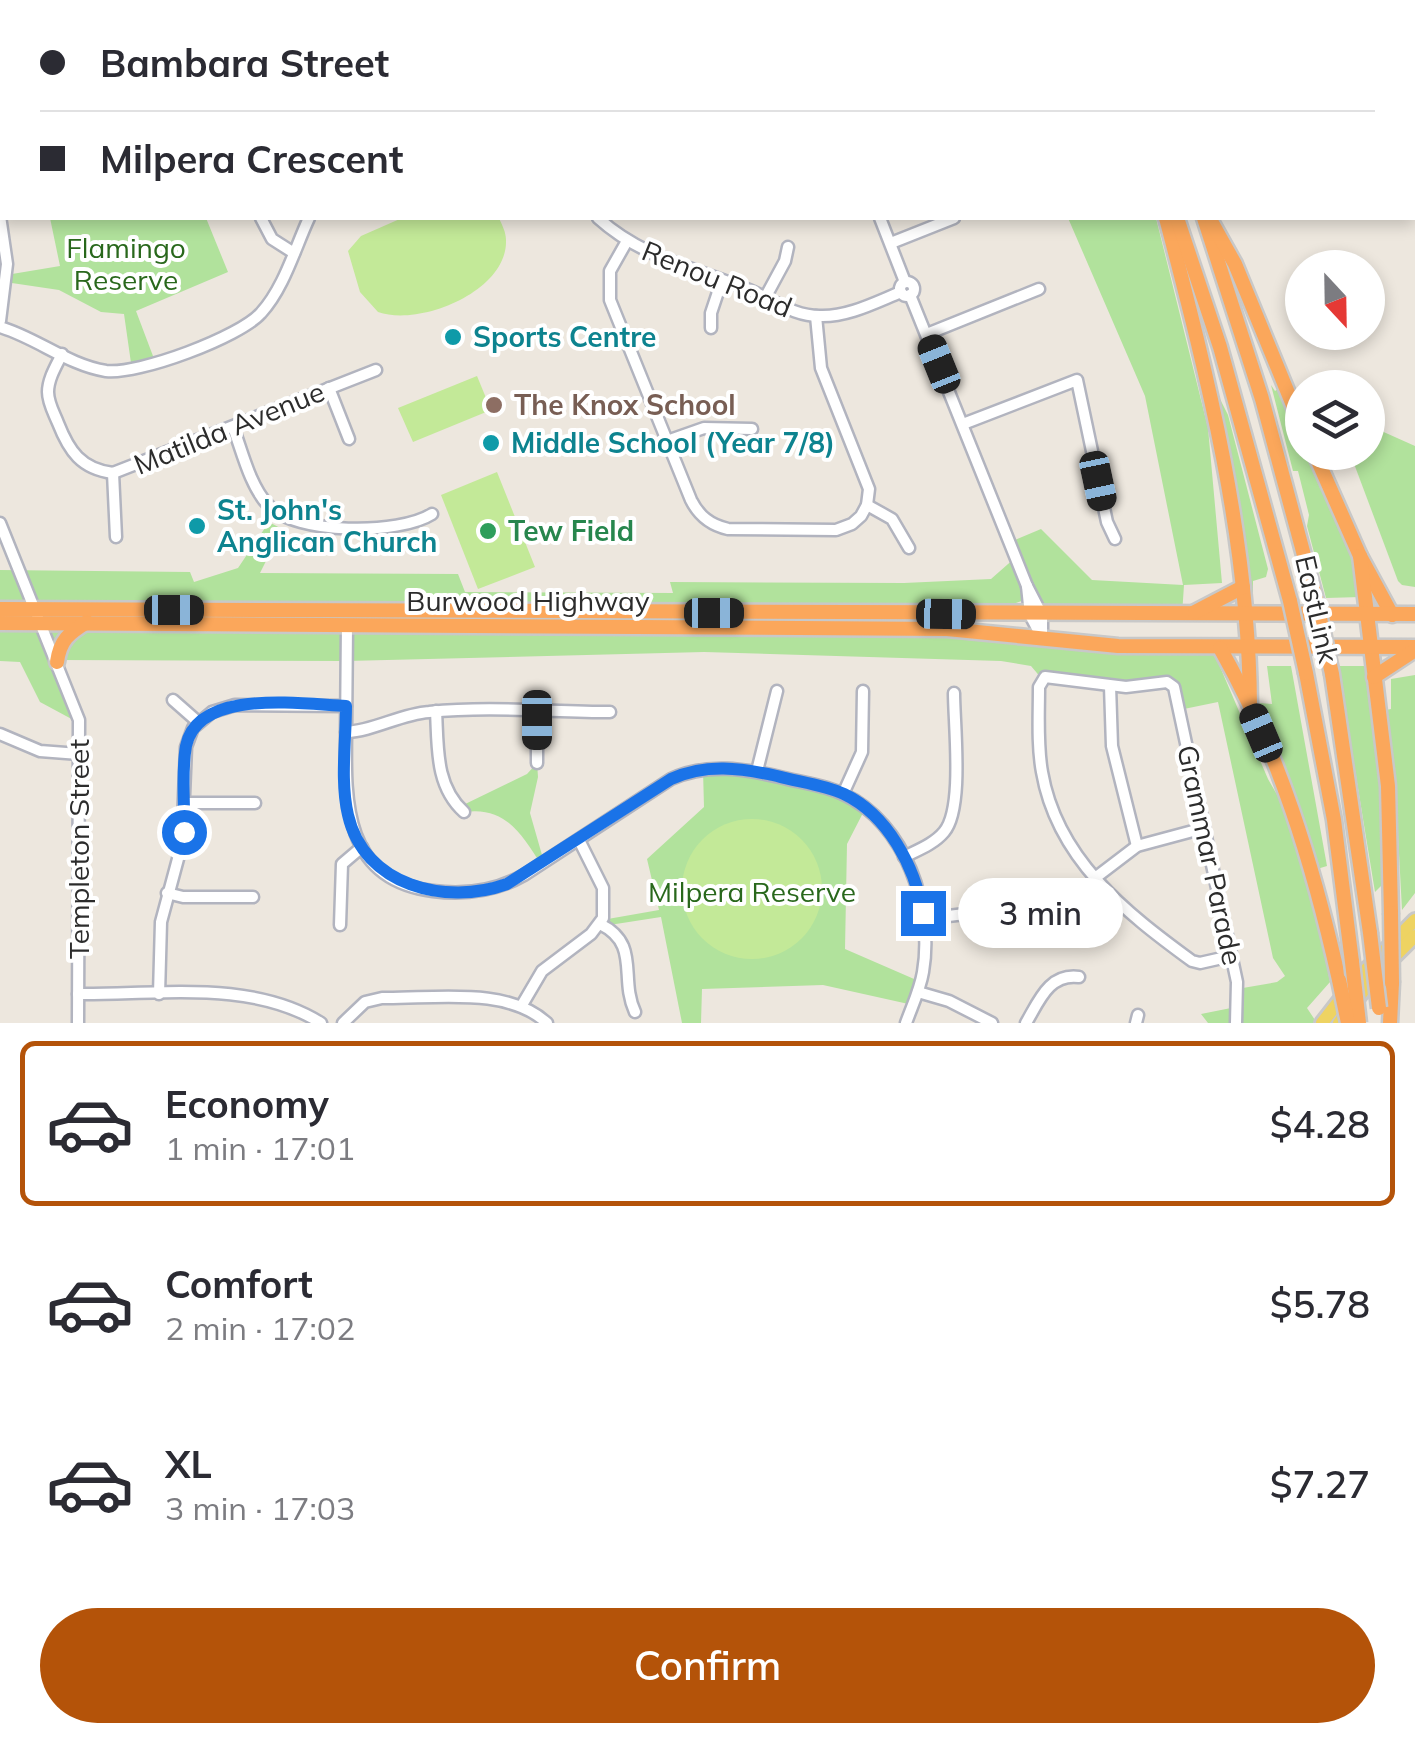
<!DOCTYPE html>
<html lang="en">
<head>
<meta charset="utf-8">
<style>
	body { margin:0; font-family:Mulish,sans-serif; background:#f7f7f7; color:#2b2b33; height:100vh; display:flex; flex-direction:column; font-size:38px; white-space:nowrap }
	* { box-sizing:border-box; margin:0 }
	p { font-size:32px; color:#7c7c81 }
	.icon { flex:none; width:55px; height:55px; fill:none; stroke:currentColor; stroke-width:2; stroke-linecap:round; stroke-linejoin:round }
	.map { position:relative; height:1023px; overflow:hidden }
	.drawer { display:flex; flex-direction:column; background:#fff; flex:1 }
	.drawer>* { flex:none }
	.guide { position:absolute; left:0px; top:0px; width:1415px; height:220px; box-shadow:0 5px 15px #0003; display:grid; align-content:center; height:220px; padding:0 40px; background:#fff }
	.needle { width:65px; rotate:158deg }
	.buttons { position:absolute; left:1285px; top:250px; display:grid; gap:20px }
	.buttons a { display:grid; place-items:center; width:100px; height:100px; border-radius:50%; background:#fff; box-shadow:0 5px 15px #0003; font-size:50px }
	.end { position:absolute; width:45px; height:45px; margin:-22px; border:12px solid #1a73e8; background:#fff; box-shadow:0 0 0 5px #fff }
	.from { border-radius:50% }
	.bubble { position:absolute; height:70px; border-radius:35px; background:#fff; box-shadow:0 5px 15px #0003; font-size:32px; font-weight:600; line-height:70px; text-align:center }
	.car { position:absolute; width:30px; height:60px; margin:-30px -15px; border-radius:12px; box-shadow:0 0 8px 2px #0007; background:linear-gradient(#222 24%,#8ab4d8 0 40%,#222 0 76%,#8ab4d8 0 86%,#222 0) }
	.guide b { display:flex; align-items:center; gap:35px; height:95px; font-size:38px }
	.guide b+b { border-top:2px solid #e1e1e2 }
	.guide i { width:25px; height:25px; background:#2b2b33 }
	ul { padding:18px 0 0; list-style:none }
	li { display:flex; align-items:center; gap:30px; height:165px; margin:0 20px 15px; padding:0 20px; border:5px solid transparent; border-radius:15px }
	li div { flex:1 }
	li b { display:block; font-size:38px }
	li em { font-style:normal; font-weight:600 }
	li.selected { border-color:#b45309 }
	li>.icon { width:90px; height:90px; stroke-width:1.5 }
	.action { display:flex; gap:20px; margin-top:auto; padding:20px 40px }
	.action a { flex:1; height:115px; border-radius:60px; background:#b45309; color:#fff; font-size:40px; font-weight:600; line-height:115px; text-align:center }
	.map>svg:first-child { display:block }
</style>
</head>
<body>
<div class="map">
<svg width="1415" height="1023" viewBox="0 0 1415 1023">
	<rect width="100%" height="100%" fill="#ede7de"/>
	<g fill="#b1e29c">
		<path d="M50,218H206L228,272L136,311L156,364L132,370L124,314L101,312L59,290L5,282L6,275L60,266Z"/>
		<path d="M1068,218H1156L1208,428L1222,583L1184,585L1182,615H1042L1027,599L1005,607L0,609V570L190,572L194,582L238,568L269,522L282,529L260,573L458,574L465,592L673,593L670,582L904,583L991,579L1016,557L1010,542L1041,529L1092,580L1183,585L1145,396Z"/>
		<path d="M1271,385L1275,391L1281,387L1302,439V452L1308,453C1329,499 1354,547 1361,597L1326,598L1307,526L1309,515L1298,471H1293Z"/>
		<path d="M1216,399H1220L1228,415L1268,569L1266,577L1253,581V598H1250Z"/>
		<path d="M1368,425L1415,446V587L1402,585L1398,581L1350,453L1368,452Z"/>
		<path d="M0,623L947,629L1212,648L1268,779L1286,810L1312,890L1330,982L1307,1008L1317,1023H1208L1201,1014L1236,1007L1237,989L1277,982L1285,976L1273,958L1218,702L1179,710L1172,685L1132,687L1042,679L1031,666L1001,661L704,652L346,661L57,660L79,723L40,702L20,662L0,661Z"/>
		<path d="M1267,666H1291L1327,866L1317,869L1280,754L1259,703L1272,704Z"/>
		<path d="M1338,666H1368L1376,715L1388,879L1375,892Z"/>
		<path d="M1415,675V893L1402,910L1395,779L1386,710L1391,709V679Z"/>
		<path d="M537,763L538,777L530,813L544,862L541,864C521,834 506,806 464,812L459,807L527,774Z"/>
		<path d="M730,768L834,790L865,809L847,844L845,949L921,982L913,1005L823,985L702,989L701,1023H682L661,917L603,926L602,920L659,910L647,859L704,807L703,770Z"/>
	</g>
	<g fill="#c3e998">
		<path d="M402,218H499C502,225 506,232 506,240C508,291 420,327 378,312L360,292L348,251L361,236Z"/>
		<path d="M477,376L491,410L413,442L398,408Z"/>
		<path d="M497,472L535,567L478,589L441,495Z"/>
		<circle cx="752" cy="889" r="70"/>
	</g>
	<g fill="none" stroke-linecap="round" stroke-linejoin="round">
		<defs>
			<g id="minor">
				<path d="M329,0L333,2"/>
				<path d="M488,0L489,2"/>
				<path d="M675,0L676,2"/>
				<path d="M792,0L793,2"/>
				<path d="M88,2L89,0"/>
				<path d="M367,2L368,0"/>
				<path d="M570,2L572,0"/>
				<path d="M918,2L924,0"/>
				<path d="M0,158L2,148"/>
				<path d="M0,216L7,264L0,321"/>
				<path d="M261,218L272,239L294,253"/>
				<path d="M598,218C642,258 695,268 749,290C774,300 793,316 820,316C848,317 876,302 901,292"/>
				<path d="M880,218L905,282"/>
				<path d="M627,241L610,271V300L691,500C699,516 710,525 728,529L836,530L852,524L861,516L867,505L869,489L821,368L816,316"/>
				<path d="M891,243L954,218"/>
				<circle cx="907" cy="289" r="7"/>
				<path d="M910,295L1027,586L1042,615V637"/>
				<path d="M765,298L785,261L788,247"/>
				<path d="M0,327C37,338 68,365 106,371C138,375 240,337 261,313C284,288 295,248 309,218"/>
				<path d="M711,328V313L722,280"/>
				<path d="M927,334L1039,289"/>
				<path d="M62,354C56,366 48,379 48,392C48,403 54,413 58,423C69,451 81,469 113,473L376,370"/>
				<path d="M329,388L349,439"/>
				<path d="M963,424L1077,380L1107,522L1115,539"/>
				<path d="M233,427C242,451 250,486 268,505C296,535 399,535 432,514"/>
				<path d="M667,441L704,428L752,429"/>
				<path d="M113,473L116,537"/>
				<path d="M867,505L892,519L909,548"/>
				<path d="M0,523L79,720L78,1023"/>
				<path d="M1027,586L1030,615L1041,636"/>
				<path d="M347,625C347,662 346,698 346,734C345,803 344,880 433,891C465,895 496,891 524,875L671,779C708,762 746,769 784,778C803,783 825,785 843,794C906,823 934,908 923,972C920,990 912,1006 906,1023"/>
				<path d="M1110,686L1112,746L1137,846"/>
				<path d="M173,700L198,722"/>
				<path d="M436,711C438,747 435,786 464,812"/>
				<path d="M537,712V763"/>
				<path d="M346,732C374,731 400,714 429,712C489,706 551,712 610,712"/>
				<path d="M0,734L40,751L79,754"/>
				<path d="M757,771L777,691"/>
				<path d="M843,794L862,752L863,691"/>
				<path d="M185,803H255"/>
				<path d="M904,857C918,850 934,844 944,832C964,809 954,725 954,693"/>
				<path d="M1095,878L1137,846L1204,828"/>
				<path d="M167,893L183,897H253"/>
				<path d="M924,919L997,910L1009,903"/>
				<path d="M600,924C641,944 619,978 635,1012"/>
				<path d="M340,925L342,864L362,847"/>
				<path d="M1231,956L1200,963L1192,961C1125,912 1057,859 1042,772C1037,745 1039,715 1039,687L1045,677L1126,687L1167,682L1174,687L1237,982L1236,1023"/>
				<path d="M918,992L949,1001L992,1023"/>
				<path d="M78,994C157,995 251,979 321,1023"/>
				<path d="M159,994L161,922L182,844L186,747L193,728L212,712L235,705L346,706"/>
				<path d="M522,1005L542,971L591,934L603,918V888L579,840"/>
				<path d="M343,1023L365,1002L382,998C434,999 507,986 547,1023"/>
				<path d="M1026,1023C1039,1001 1049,973 1079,977"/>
				<path d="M1136,1023L1138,1015"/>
			</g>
			<g id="major">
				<path d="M1322,1023L1354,982L1415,920"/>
				<path d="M1339,1023L1373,978L1415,936"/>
			</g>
			<g id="highway">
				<path d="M1092,0L1093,2"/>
				<path d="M1118,0L1119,2"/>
				<path d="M1166,218C1208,378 1249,539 1250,706"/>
				<path d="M1177,218L1220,347L1290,601"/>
				<path d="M1204,218L1262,399L1316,600"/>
				<path d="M1212,223L1235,264L1302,427"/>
				<path d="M1314,452L1360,556L1392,615"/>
				<path d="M1360,556L1388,786L1391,913"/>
				<path d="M0,609L1415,614"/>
				<path d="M1195,612L1243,587"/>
				<path d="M0,623L947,629L1118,646L1415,647"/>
				<path d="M1220,648C1279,752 1313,864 1339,980"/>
				<path d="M57,662C60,640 69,633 87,622"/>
				<path d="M1306,673L1334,820L1352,962"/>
				<path d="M1332,674L1370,933"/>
				<path d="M1374,677L1415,650"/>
				<path d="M1390,1023L1392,983"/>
			</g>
		</defs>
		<use href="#minor" stroke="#b2b4bf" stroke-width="15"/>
		<use href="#major" stroke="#c8c8c8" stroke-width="18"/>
		<use href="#highway" stroke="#c8c8c8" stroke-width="19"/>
		<use href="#minor" stroke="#fff" stroke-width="10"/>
		<use href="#major" stroke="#eed362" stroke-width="12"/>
		<use href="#highway" stroke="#fba75b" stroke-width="14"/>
		<defs>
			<g id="highway-bridge">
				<path d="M1316,600L1332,674"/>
				<path d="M1290,601L1306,673"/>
				<path d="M1391,913L1392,983"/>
				<path d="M1370,933L1379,1008"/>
				<path d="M1352,962L1359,1023"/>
				<path d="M1339,980L1348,1023"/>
			</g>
		</defs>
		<use href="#highway-bridge" stroke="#c8c8c8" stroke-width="19" stroke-linecap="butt"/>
		<use href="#highway-bridge" stroke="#fba75b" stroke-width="14"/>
	</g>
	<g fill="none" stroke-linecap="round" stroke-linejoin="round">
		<path stroke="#1a73e8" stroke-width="12" d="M184,832C185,804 181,773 186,746C198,688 301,704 346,706C346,741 340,781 348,815C364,886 446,906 507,884L671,779C706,763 741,768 777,776C799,782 824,785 844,794C888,815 915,867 923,913"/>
	</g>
	<g fill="#0f9aa8" stroke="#fff" stroke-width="4">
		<circle cx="453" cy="337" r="10"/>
		<circle cx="491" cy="443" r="10"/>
		<circle cx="197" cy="526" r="10"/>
	</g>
	<circle fill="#8d6e63" stroke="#fff" stroke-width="4" cx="494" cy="405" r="10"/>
	<circle fill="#2e9e5b" stroke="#fff" stroke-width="4" cx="488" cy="531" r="10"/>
	<g text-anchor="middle" stroke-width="8" stroke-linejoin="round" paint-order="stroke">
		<g font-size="28" fill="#29681c" stroke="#fff">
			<text x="126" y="258">Flamingo<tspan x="126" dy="32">Reserve</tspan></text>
			<text x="752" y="902">Milpera Reserve</text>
		</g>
		<g font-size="28" fill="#2c2c2c" stroke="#fff">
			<text transform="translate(717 279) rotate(22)" y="10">Renou Road</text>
			<text transform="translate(229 428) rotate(-22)" y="10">Matilda Avenue</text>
			<text x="528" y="611">Burwood Highway</text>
			<text transform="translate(1317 609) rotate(77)" y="10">EastLink</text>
			<text transform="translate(79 849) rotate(-90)" y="10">Templeton Street</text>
			<text transform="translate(1210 855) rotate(78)" y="10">Grammar Parade</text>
		</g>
		<g font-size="28" font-weight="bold" fill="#0d838f" stroke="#fff" text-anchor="start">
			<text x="473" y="347">Sports Centre</text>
			<text x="511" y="453">Middle School (Year 7/8)</text>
			<text x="217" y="520">St. John's<tspan x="217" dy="32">Anglican Church</tspan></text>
		</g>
		<g font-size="28" font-weight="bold" fill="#785e54" stroke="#fff" text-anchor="start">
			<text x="514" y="415">The Knox School</text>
		</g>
		<g font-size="28" font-weight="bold" fill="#27864d" stroke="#fff" text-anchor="start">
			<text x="508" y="541">Tew Field</text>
		</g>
	</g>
</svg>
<div class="buttons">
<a><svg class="needle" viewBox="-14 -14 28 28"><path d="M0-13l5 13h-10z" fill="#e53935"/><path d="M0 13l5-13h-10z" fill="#7c7c81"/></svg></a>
<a><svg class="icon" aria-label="layers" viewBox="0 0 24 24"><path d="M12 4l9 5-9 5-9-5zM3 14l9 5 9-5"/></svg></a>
</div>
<i class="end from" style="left:184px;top:832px"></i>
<i class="end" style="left:923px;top:913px"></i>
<div class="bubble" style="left:958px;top:878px;width:165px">3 min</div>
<i class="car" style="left:939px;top:364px;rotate:338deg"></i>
<i class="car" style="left:1098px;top:481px;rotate:168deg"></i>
<i class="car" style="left:174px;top:610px;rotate:90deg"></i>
<i class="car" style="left:714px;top:613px;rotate:90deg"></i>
<i class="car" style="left:946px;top:614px;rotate:91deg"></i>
<i class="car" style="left:537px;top:720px;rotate:180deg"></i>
<i class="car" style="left:1261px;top:733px;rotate:337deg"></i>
<div class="guide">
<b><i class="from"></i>Bambara Street</b>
<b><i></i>Milpera Crescent</b>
</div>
</div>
<section class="drawer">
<ul>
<li class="selected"><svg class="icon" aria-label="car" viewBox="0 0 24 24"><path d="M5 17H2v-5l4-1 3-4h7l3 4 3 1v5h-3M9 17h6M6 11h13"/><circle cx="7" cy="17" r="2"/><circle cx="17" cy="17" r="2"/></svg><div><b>Economy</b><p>1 min · 17:01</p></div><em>$4.28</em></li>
<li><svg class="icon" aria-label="car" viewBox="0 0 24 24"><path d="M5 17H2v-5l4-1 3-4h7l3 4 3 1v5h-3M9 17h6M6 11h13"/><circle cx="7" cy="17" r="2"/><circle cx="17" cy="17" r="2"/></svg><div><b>Comfort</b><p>2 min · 17:02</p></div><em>$5.78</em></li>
<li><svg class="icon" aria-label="car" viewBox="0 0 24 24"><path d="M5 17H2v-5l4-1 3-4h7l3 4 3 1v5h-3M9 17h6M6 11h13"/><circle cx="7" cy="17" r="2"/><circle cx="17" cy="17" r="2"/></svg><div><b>XL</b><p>3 min · 17:03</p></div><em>$7.27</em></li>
</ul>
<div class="action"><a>Confirm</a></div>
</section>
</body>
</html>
